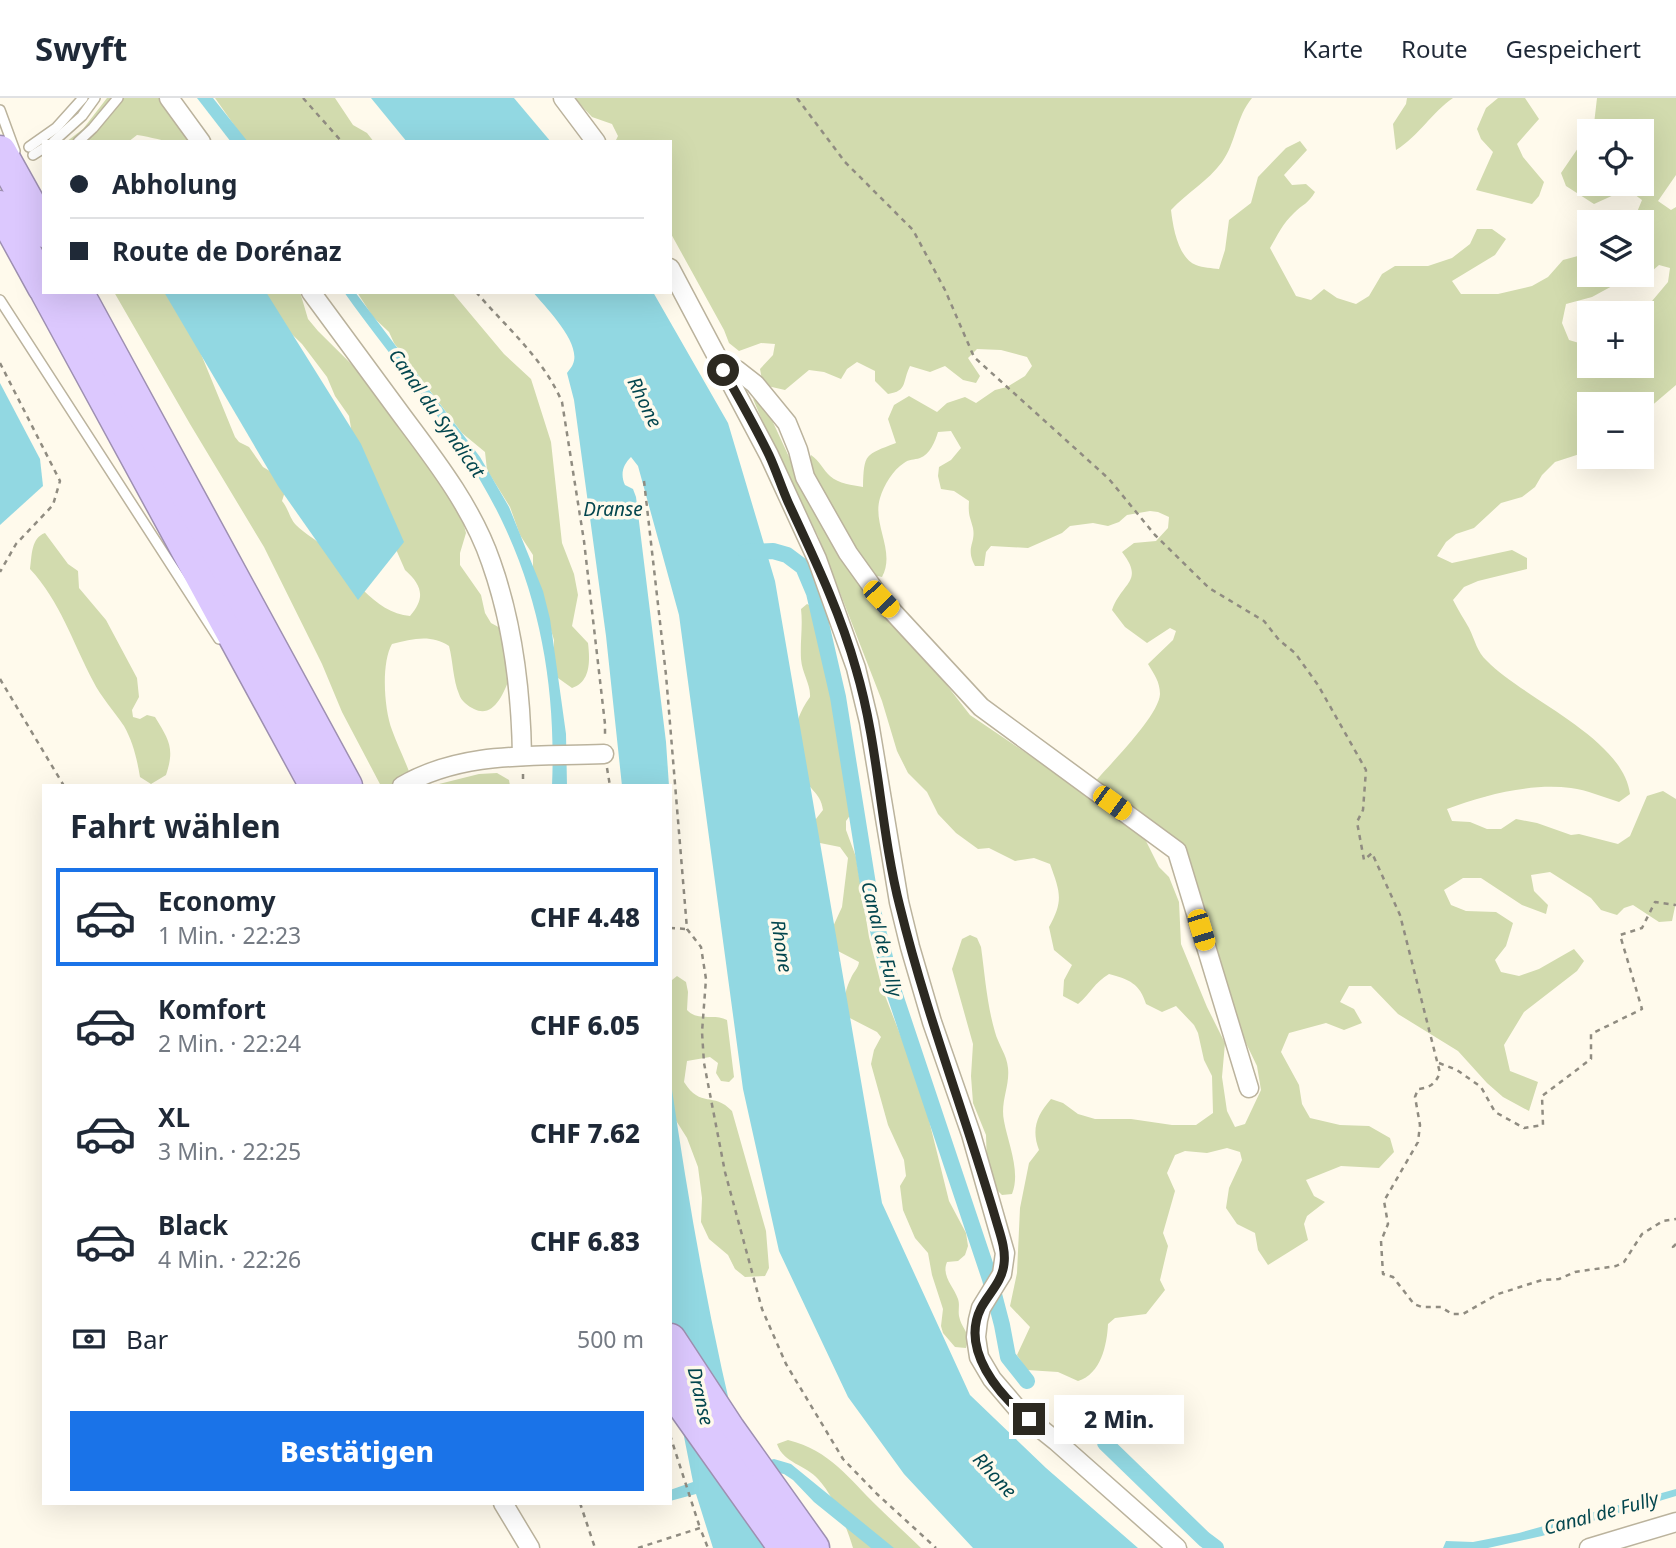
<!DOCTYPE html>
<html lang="de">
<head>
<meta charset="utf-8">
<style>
	body { margin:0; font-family:"Noto Sans",sans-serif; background:#f6f6f7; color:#1f2937; height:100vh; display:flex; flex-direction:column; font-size:26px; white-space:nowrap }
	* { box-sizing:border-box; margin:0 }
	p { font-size:23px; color:#747a83 }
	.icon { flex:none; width:38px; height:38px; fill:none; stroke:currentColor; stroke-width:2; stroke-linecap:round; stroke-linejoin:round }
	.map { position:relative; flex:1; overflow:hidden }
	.side { position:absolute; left:42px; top:686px; width:630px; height:721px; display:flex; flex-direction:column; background:#fff; border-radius:0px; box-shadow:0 7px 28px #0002 }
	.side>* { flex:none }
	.banner { position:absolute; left:42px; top:42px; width:630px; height:154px; border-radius:0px; box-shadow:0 7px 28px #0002; display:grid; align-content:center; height:154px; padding:0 28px; background:#fff }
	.controls { position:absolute; left:1577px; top:21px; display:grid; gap:14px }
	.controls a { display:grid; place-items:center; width:77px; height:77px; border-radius:0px; background:#fff; box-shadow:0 7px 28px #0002; font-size:35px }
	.end { position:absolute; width:32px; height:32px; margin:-16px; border:9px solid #2c2921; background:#fff; box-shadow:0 0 0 4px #fff }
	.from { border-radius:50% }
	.bubble { position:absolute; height:49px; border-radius:0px; background:#fff; box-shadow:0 7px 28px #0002; font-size:23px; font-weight:800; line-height:49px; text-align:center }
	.car { position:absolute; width:21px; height:42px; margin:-21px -10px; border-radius:9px; box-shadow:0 0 5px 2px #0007; background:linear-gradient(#f5c518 24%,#345 0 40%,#f5c518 0 76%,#345 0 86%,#f5c518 0) }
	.banner b { display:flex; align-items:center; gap:24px; height:66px; font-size:26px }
	.banner b+b { border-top:2px solid #e0e1e3 }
	.banner i { width:18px; height:18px; background:#1f2937 }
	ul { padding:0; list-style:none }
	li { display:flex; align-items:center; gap:21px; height:98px; margin:0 14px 10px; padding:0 14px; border:4px solid transparent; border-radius:0px }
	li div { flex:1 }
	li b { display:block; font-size:26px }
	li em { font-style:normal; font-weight:800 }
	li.current { border-color:#1a73e8 }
	li>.icon { width:63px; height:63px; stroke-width:1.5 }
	h2 { padding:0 28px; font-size:32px; line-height:84px }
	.pay { display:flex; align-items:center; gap:18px; height:77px; padding:0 28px; font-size:26px }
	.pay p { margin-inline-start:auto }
	.action { display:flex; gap:14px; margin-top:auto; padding:14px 28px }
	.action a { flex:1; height:80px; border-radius:0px; background:#1a73e8; color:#fff; font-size:28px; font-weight:800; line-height:80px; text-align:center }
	header { display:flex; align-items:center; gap:42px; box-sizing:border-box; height:98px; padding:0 35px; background:#fff; border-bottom:2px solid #e0e1e3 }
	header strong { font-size:33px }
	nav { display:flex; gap:38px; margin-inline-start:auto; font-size:24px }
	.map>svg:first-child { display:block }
</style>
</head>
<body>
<header>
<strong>Swyft</strong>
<nav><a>Karte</a><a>Route</a><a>Gespeichert</a></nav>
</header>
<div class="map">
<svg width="1676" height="1450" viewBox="0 0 1676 1450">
	<rect width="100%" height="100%" fill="#fffaec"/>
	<g fill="#d2dbae" fill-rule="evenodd">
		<path d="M107,0H178L190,42C173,48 155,39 137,37L128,44H66L83,31Z"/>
		<path d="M215,0H335L353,27L367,35L374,44H246Z"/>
		<path d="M574,0H1252C1236,19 1236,45 1222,64C1208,83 1187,95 1171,112C1173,129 1178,160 1196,167C1203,170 1212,170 1219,171L1225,152L1229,122L1251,105L1258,79L1286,50L1300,43L1307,52L1284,77L1292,87L1306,86L1315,94C1308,106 1303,106 1294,115C1283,125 1277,138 1270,150L1296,198L1311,202L1324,191L1337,200L1356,206L1369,198L1382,176L1395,168H1428L1452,160L1470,146L1477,131H1492L1506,141L1495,157L1452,183L1461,196H1498L1532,188L1548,179L1563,162L1589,155V177H1642V124H1624L1635,119L1642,102L1627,91L1594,106L1566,88L1561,75L1589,34V86H1642V33H1589L1594,26L1597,0H1676V77L1658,103L1671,112L1676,109V287L1642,316V306H1589V353L1555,364L1542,377L1535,389L1522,399L1501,405L1474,430L1456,436L1446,444L1437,458L1452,465L1512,452L1527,460V471L1478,483L1464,489L1453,502C1458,512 1464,521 1469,530C1475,542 1477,554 1487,563C1524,601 1623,640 1630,696L1619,704C1603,699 1587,692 1571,690C1530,685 1484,697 1447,711L1452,723L1470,724L1487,731H1501L1516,721L1537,725L1571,737L1579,736L1618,746L1630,738L1647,698L1663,693L1676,701V804L1672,823L1659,824L1633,807L1624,810L1617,817L1601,812L1591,800L1550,774L1531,777L1534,793L1548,807L1546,816L1522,807L1481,780H1463L1444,792L1451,807L1466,813L1496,814L1513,825L1506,848L1495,862L1501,874L1519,878L1539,871L1574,851L1584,863L1577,873L1524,914L1504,947L1510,973L1538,984L1529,1013L1503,999L1487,985L1458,953L1398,916L1371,888H1349L1340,904L1354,911L1362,925L1344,932L1326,925L1289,935L1281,954L1299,987L1302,1006L1310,1020L1340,1027L1369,1028L1390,1040L1394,1054L1379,1070L1341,1068L1306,1082L1314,1098L1325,1104L1307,1118L1304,1126L1308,1142L1268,1167L1258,1152L1255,1135L1237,1126L1226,1110L1229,1090L1242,1062L1240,1054L1227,1050L1207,1055L1185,1053L1175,1057L1167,1075L1175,1093L1163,1135L1168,1148L1160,1182L1165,1192L1146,1216L1115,1220L1108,1226C1107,1247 1101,1276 1078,1283L1058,1274L1027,1272L1017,1257L1030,1229L1010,1208L1017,1175L1020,1110L1029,1065L1039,1052C1031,1031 1037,1017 1051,1001L1063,1005L1078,1016L1095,1021H1131L1172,1027H1196L1213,1015L1212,978L1204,962L1198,935L1194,927L1176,908L1162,914L1146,906C1140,886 1129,881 1109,876C1095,884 1090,896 1078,906L1063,898L1064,882L1072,867L1054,852L1049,829C1064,802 1060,794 1050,766L1034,760L1015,763L989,750L978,751L956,735L938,716L927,694L908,675L897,653L882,603L818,438L776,355L753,301L765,307L802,387L868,497L885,519L942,581L970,617L1124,721L1146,743L1159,769L1169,779L1179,804L1181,846L1207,909L1225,945L1222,979L1227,1013L1235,1029L1245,1026L1261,992L1257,968L1233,918L1163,734L1094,685C1109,667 1159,618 1160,596C1160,584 1154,576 1148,566L1173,542L1176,533L1170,530L1147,545L1125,529L1112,512C1122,484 1145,484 1122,454L1134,445L1156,443L1168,430L1169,419L1158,414L1150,413L1127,417L1119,424L1108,428L1093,425L1070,428L1062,435L1028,450L991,448L986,454L984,468H975C965,449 976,446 973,430C970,418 968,418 969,403L954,393L941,391L938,378L939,369L951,362L961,350L951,333L938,334C935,344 930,356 920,360C914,362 909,361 904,365C893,372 884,387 880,400C872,427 896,453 882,479L873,477L864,465L806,372L811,357C820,363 823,372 830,378C839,386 852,387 863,389C864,355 865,357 896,345L888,321L894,307L909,298L937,314L947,305L965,299L976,305L995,292L1007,289L1025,278L1032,268L1027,259L1001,252L977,251L968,260L980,278L976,285L963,282L945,268L930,274L910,268C902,284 908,293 888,296L875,283V273L857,264L847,271L841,281L824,274L809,272L785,292L763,287L760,271L773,257L775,246L761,245L739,253L729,245L724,232L670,134V44H615L618,38L612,26L592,19ZM1659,167L1670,170L1668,184L1642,215V268H1589V248L1569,242L1562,225L1566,206L1592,199L1614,187L1626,186L1645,179Z"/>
		<path d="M1407,0H1453C1432,14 1418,39 1396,52L1393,26L1406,6Z"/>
		<path d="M1498,0H1525L1539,21L1517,46L1523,59L1544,84L1539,98L1532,106L1476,92L1493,54L1481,41L1477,31L1486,10Z"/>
		<path d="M114,194H167L192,234L235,339L239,344L249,349L263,369L288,384L282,403C288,410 290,421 296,427C305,436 317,442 326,451C350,475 374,515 410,518C426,500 422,487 405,472L356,360L349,318L335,298L327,279L302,246L272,217L263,194H300L308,221L318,233L440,354L449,371L466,435L460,455V467L481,497L485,515L491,525L519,540V550C512,568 502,625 474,611C468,608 461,603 459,596C453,582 453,563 449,548C431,536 412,541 392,546C381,565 384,611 392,632C399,651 408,668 414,688H381L342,614L322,566L264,449L190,326Z"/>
		<path d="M357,194H452L504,256L531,281L551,344L562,445L574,476L578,497L572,528L588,545C590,562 591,584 572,590L558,580L554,568V542L533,473V457L520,437L510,409L487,372L485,354L462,335L394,245L389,234L373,219Z"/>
		<path d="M45,435L68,466L78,473L79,490L106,522L137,580L139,599L132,612L133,619L140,621L147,617L155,619C169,642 175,650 166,677L151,686L140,679C137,661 133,644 124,628C114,613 101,599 93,583C73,545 60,503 30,471C32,457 31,440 45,435Z"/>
		<path d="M807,506L813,509L819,518L849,684C855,700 857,709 846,723V732L856,759L869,839L882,890L921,990L949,1103L966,1135L968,1148L965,1157L958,1163L947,1164C941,1178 954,1189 958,1201C960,1207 958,1212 959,1218C962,1233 971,1232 966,1250L955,1249L943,1235L941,1228L943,1211L932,1177L928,1155L915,1140L903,1112L900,1088L906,1078L904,1062L888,1027L871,966L874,952L881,939L877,934L844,917C843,904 845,892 851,880C854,873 858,871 859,864L836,852L831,833L842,809L848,760L840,749L810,743L808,731L823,712C821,694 806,689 799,674C787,650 795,619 810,599C811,587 802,575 801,561C800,544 803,528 801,511Z"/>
		<path d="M497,675L509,682L510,688H431L479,676Z"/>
		<path d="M970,837L977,840L981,849C985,878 987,907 995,934C998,946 1007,957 1008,970C1010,988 1000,1004 1004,1023C1008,1045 1021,1074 1012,1096L1002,1097L995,1090L987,1071L986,1037L973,1005L971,978L973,946L952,871L962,841Z"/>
		<path d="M677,878L686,884L688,894L687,912C698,924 713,915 727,922L734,979L729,984L721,983L716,975L718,965L710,959L687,963L684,984C701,1011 713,993 732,1013L766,1133L769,1170L765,1178L745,1179L735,1171L728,1157L709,1141L701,1124L702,1100L698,1069L687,1040L670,1013V895L672,882Z"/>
		<path d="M788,1342C831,1353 848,1380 878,1409C892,1423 907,1436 921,1450H853C847,1429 833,1397 818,1381C806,1367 783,1365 777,1346Z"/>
	</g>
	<g fill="#92d8e2">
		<path d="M197,0H213L248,44H231Z"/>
		<path d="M371,0H514L551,44H407Z"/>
		<path d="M164,194H266L361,346L404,444L358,502L278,388Z"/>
		<path d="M344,194H355L480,359L509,409L543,493L550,521L566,636L567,688H552C556,596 542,506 502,423C462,339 397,269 344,194Z"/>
		<path d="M533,194H653L728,325L775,483L882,1105L970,1297L1046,1370L1138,1450H973L904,1376L848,1299L779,1153L743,991L679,517L638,368L631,359C623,367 620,376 625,387L633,391L636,399L666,644L669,688H622L606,538L574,302L567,275C569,272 572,269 573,266C582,245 545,209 533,194Z"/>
		<path d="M0,285L40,361L43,388L0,427Z"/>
		<path d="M670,978C689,1110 712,1240 745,1369L774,1361L791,1366L894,1450H871L814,1404L793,1382L784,1376L774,1374L766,1450H713L696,1396L670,1403V1392L693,1384L670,1268Z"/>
		<path d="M1676,1391V1398L1542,1438L1488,1450H1443L1446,1443L1473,1444L1519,1435Z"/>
	</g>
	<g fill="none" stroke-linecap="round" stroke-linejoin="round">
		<g stroke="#92d8e2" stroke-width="16">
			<path d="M746,454L773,453L787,457L803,469L814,495L838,599L871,805L893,891L990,1181L1002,1227L1008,1259L1027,1283"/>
			<path d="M1105,1345L1204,1441L1216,1450"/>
		</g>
		<defs>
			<g id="service">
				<path d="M0,12L15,53"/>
				<path d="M53,44L82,18L95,0"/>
				<path d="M78,44L93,30L118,0"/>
				<path d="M29,49L56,30L83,0"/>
				<path d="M33,57L44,50"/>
				<path d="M0,202L219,541"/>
			</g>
			<g id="minor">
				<path d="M169,0L201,44"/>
				<path d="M563,0L596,44"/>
				<path d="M670,170L769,357L817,461L856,570L869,624L899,804L910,849L932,924L971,1036L1005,1155L1002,1176L981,1210L978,1222L976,1239L979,1259L992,1281L1021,1315L1056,1343L1177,1450"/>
				<path d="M311,194C342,236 372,277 403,319C436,363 473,411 491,464C513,526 521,593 522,658"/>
				<path d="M723,272H737L755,286L787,325L798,352L805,379L848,455L881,501L981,609L1177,753L1249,990"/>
				<path d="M402,688C463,652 536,659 604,656"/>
				<path d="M503,1405L530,1450"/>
				<path d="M1589,1450L1676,1424"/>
			</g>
			<g id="motorway">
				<path d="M0,54L44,133"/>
				<path d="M0,109L44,189"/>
				<path d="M47,194L316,688"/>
				<path d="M77,194L346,688"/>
				<path d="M670,1242L729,1332L813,1450"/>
				<path d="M670,1288L785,1450"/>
			</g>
		</defs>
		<use href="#service" stroke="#bbb39d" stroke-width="12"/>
		<use href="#minor" stroke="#bbb39d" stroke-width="21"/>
		<use href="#motorway" stroke="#9e90b1" stroke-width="35"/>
		<g stroke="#908c81" stroke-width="2.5" stroke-dasharray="5 5" stroke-linecap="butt">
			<path d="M303,0L342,44"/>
			<path d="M797,0L845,64L913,132L945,192L974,259L1109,381L1155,437L1209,490L1264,523L1279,542L1295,555L1318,587L1366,672L1363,712L1357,724L1364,762L1372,755L1400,817L1440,975C1435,986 1430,990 1418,991L1415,999L1420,1027L1418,1044L1384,1103L1388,1126L1381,1143L1383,1176L1393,1179L1414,1206L1422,1209H1441L1452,1216H1463L1498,1196L1542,1182L1559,1181L1575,1174L1616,1168L1624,1164L1642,1136L1663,1123L1676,1121"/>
			<path d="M476,194C506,229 544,261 562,304L584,443L605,626V640"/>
			<path d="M0,265L60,383L53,407L16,446L0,474"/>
			<path d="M644,383L666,577L687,831L701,849L706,881L702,934L704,965L725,1074L762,1211L786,1266L843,1361L877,1396L936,1450"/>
			<path d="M0,581L64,688"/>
			<path d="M607,670L610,688"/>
			<path d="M523,676V688"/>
			<path d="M670,830L687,831"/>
			<path d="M1439,965L1457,972L1481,989L1495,1014L1524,1030L1543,1027L1542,998L1591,961V936L1642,911L1620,837L1642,830L1655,804L1676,807"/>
			<path d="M1676,1146L1673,1149L1676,1153"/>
			<path d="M670,1337L700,1430"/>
			<path d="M580,1405L595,1450"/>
			<path d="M638,1450L700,1430L708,1450"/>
		</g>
		<use href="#service" stroke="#fff" stroke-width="9"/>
		<use href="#minor" stroke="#fff" stroke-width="18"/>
		<use href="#motorway" stroke="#dcc8fe" stroke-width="32"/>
	</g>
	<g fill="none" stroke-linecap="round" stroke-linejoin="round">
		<path stroke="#2c2921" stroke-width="9" d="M723,272C739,300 755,328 769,357C776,372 781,388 788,404C813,458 840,513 856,571C879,648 880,731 900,809C926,915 965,1017 996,1122C1000,1136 1006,1151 1004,1166C1002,1184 989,1195 981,1210C960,1252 999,1297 1029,1321"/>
	</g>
	<g text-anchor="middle" stroke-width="7" stroke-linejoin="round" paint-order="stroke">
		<g font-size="19" font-style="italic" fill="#03464e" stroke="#fffaec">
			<text transform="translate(645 304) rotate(64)" y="7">Rhone</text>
			<text transform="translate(437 315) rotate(55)" y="7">Canal du Syndicat</text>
			<text x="613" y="418">Dranse</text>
			<text transform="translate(882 841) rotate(76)" y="7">Canal de Fully</text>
			<text transform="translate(782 848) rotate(81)" y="7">Rhone</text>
			<text transform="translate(701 1298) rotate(77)" y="7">Dranse</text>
			<text transform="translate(995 1377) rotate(47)" y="7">Rhone</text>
			<text transform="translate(1601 1415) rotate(-15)" y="7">Canal de Fully</text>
		</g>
	</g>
</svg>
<div class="controls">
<a><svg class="icon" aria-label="locate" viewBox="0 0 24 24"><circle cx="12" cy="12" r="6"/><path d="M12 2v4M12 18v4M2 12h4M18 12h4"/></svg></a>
<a><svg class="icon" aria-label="layers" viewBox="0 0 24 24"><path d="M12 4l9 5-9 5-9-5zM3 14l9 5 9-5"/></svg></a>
<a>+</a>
<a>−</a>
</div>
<i class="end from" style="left:723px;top:272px"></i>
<i class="end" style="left:1029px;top:1321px"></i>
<div class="bubble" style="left:1054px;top:1297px;width:130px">2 Min.</div>
<i class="car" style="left:881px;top:501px;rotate:137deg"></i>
<i class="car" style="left:1112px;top:705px;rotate:126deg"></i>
<i class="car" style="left:1201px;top:832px;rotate:163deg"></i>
<div class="banner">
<b><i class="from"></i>Abholung</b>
<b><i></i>Route de Dorénaz</b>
</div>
<section class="side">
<h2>Fahrt wählen</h2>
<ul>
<li class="current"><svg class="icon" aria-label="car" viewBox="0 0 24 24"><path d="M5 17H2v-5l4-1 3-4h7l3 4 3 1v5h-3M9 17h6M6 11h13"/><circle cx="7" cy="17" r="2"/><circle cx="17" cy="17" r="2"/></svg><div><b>Economy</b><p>1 Min. · 22:23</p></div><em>CHF 4.48</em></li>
<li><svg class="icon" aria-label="car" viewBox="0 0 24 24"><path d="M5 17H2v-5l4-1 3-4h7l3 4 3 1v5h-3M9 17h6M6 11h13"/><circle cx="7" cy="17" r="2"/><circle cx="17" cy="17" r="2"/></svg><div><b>Komfort</b><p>2 Min. · 22:24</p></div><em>CHF 6.05</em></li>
<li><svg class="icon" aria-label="car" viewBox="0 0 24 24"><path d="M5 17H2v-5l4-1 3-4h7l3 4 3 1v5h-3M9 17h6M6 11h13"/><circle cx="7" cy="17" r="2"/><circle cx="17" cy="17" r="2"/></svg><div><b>XL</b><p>3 Min. · 22:25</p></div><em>CHF 7.62</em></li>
<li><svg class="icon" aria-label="car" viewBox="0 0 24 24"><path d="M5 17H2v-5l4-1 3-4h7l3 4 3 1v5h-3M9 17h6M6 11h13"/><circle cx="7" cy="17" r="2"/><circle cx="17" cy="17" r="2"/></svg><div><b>Black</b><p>4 Min. · 22:26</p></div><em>CHF 6.83</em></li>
</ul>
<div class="pay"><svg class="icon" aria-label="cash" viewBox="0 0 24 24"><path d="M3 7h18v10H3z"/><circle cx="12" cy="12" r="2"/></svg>Bar<p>500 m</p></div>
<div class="action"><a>Bestätigen</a></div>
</section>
</div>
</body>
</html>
